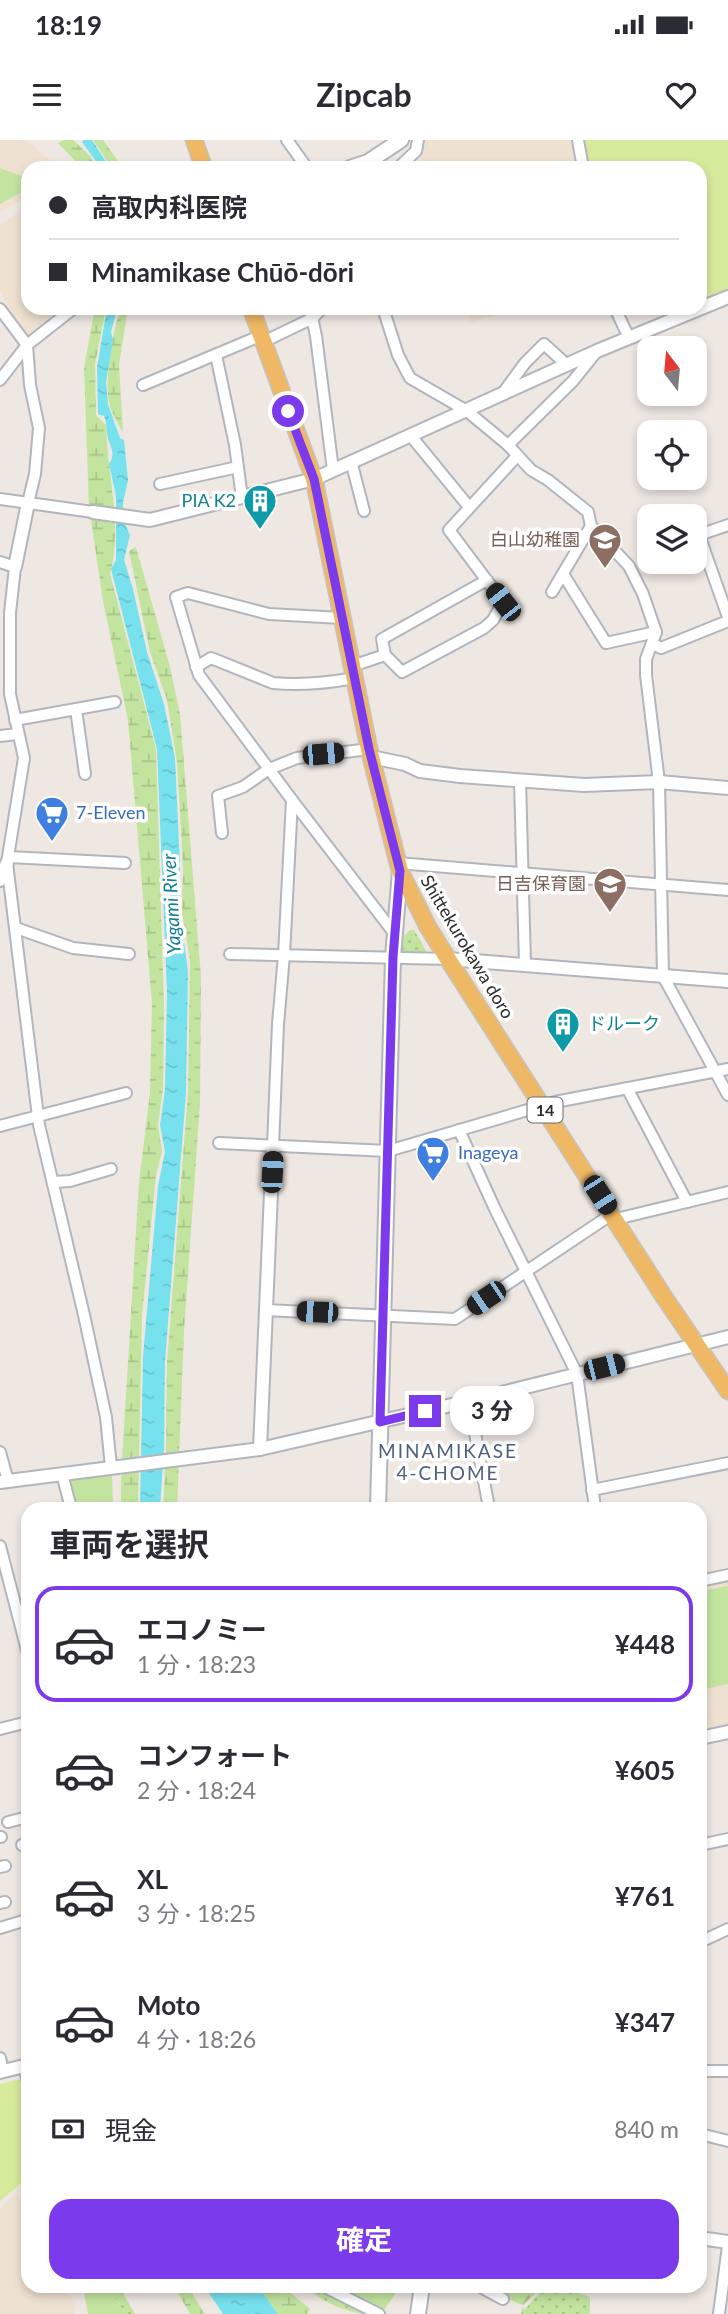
<!DOCTYPE html>
<html lang="ja">
<head>
<meta charset="utf-8">
<style>
	body { margin:0; font-family:Lato,"Noto Sans JP",sans-serif; background:#f2f2f3; color:#2b2b33; height:100vh; display:flex; flex-direction:column; font-size:26px; white-space:nowrap }
	* { box-sizing:border-box; margin:0 }
	p { font-size:23px; color:#7c7c81 }
	.icon { flex:none; width:38px; height:38px; fill:none; stroke:currentColor; stroke-width:2; stroke-linecap:round; stroke-linejoin:round }
	.map { position:relative; flex:1; overflow:hidden }
	.drawer { position:absolute; left:21px; top:1362px; width:686px; height:791px; display:flex; flex-direction:column; background:#fff; border-radius:21px; box-shadow:0 4px 10px #0003 }
	.drawer>* { flex:none }
	.hud { position:absolute; left:21px; top:21px; width:686px; height:154px; border-radius:21px; box-shadow:0 4px 10px #0003; display:grid; align-content:center; height:154px; padding:0 28px; background:#fff }
	.needle { width:46px; rotate:344deg }
	.buttons { position:absolute; left:637px; top:196px; display:grid; gap:14px }
	.buttons a { display:grid; place-items:center; width:70px; height:70px; border-radius:14px; background:#fff; box-shadow:0 4px 10px #0003; font-size:35px }
	.end { position:absolute; width:32px; height:32px; margin:-16px; border:9px solid #7c3aed; background:#fff; box-shadow:0 0 0 4px #fff }
	.from { border-radius:50% }
	.bubble { position:absolute; height:49px; border-radius:21px; background:#fff; box-shadow:0 4px 10px #0003; font-size:23px; font-weight:700; line-height:49px; text-align:center }
	.car { position:absolute; width:21px; height:42px; margin:-21px -10px; border-radius:9px; box-shadow:0 0 5px 2px #0007; background:linear-gradient(#222 24%,#8ab4d8 0 40%,#222 0 76%,#8ab4d8 0 86%,#222 0) }
	.hud b { display:flex; align-items:center; gap:24px; height:66px; font-size:26px }
	.hud b+b { border-top:2px solid #e1e1e2 }
	.hud i { width:18px; height:18px; background:#2b2b33 }
	ul { padding:0; list-style:none }
	li { display:flex; align-items:center; gap:21px; height:116px; margin:0 14px 10px; padding:0 14px; border:4px solid transparent; border-radius:21px }
	li div { flex:1 }
	li b { display:block; font-size:26px }
	li em { font-style:normal; font-weight:700 }
	li.active { border-color:#7c3aed }
	li>.icon { width:63px; height:63px; stroke-width:1.5 }
	h2 { padding:0 28px; font-size:32px; line-height:84px }
	.pay { display:flex; align-items:center; gap:18px; height:77px; padding:0 28px; font-size:26px }
	.pay p { margin-inline-start:auto }
	.button { display:flex; gap:14px; margin-top:auto; padding:14px 28px }
	.button a { flex:1; height:80px; border-radius:21px; background:#7c3aed; color:#fff; font-size:28px; font-weight:700; line-height:80px; text-align:center }
	.status { display:flex; justify-content:space-between; align-items:center; height:49px; padding:0 35px; background:#fff; direction:ltr }
	.status svg { height:19px; fill:currentColor }
	header { display:flex; justify-content:space-between; align-items:center; height:91px; padding:0 28px; background:#fff; font-size:32px; font-weight:700 }
	.map>svg:first-child { display:block }
</style>
</head>
<body>
<div class="status"><b>18:19</b><svg viewBox="0 0 49 12"><path d="M0 12V9h3v3zM5 12V6h3v6zM10 12V3h3v9zM15 12V0h3v12zM26 1h20v11H26zM47 4h2v5h-2z"/></svg></div>
<header><svg class="icon" aria-label="menu" viewBox="0 0 24 24"><path d="M4 6h16M4 12h16M4 18h16"/></svg>Zipcab<svg class="icon" aria-label="heart" viewBox="0 0 24 24"><path d="M12 20l-8-8c-3-5 5-10 8-4 3-6 11-1 8 4z"/></svg></header>
<div class="map">
<svg width="728" height="2174" viewBox="0 0 728 2174">
	<defs>
		<pattern id="grass-dots" width="8" height="8" patternUnits="userSpaceOnUse" patternTransform="scale(1.75)"><rect width="8" height="8" fill="#c2e49f"/><path d="M2 2h.1M6 6h.1" fill="none" stroke="#a7c489" stroke-width="1.8" stroke-linecap="round"/></pattern>
		<pattern id="forest-firs" width="22" height="20" patternUnits="userSpaceOnUse" patternTransform="scale(1.75)"><rect width="22" height="20" fill="#c2e49f"/><path d="M5 1l3.5 6h-7zM16 11l3.5 6h-7z" fill="#a7c489"/></pattern>
		<pattern id="wetland-marsh" width="20" height="14" patternUnits="userSpaceOnUse" patternTransform="scale(1.75)"><rect width="20" height="14" fill="#c2e49f"/><path d="M1 5h8M5 5V1M11 12h8M15 12V8" fill="none" stroke="#a7c489"/></pattern>
		<pattern id="water-ripples" width="26" height="14" patternUnits="userSpaceOnUse" patternTransform="scale(1.75)"><rect width="26" height="14" fill="#77e2ee"/><path d="M2 4q2-2 4 0t4 0M15 11q2-2 4 0t4 0" fill="none" stroke="#67c2cc"/></pattern>
	</defs>
	<rect width="100%" height="100%" fill="#efe7e1"/>
	<g fill="#efe1d1">
		<path d="M0,0H25L60,28H28V56L0,72Z"/>
		<path d="M424,0H571L577,28H424L420,15Z"/>
		<path d="M28,66V168H68L54,176L34,192L30,199L12,175L0,150V85Z"/>
		<path d="M466,168H515L471,183Z"/>
		<path d="M728,1440V1584L700,1590V1446Z"/>
		<path d="M17,2053L28,2074V2146H66L75,2167L74,2174H0V2068Z"/>
	</g>
	<g fill="url(#grass-dots)">
		<path d="M410,790H414L428,814H402L404,796Z"/>
		<path d="M108,2146H119L135,2174H125Z"/>
		<path d="M301,2146H315L371,2174C344,2174 323,2160 301,2146Z"/>
		<path d="M546,2146H578V2153L590,2157V2174H521L522,2168L525,2169Z"/>
	</g>
	<path fill="url(#forest-firs)" d="M505,2146H543L523,2165L500,2156Z"/>
	<g fill="url(#wetland-marsh)">
		<path d="M64,0H73L90,16L97,28H82L58,3Z"/>
		<path d="M93,0H103L123,28H112Z"/>
		<path d="M95,168H106L95,224L96,275L106,285C107,334 123,386 110,434L156,609L164,864L163,949L158,985L162,1011L156,1035L142,1176L138,1368H121V1337L139,1042L150,953L152,863L128,580L103,461L89,367L84,228Z"/>
		<path d="M121,168H128L119,225L123,293C118,283 111,272 109,262C104,240 113,189 121,168Z"/>
		<path d="M136,407L170,527L180,574L201,837L200,963L184,1191L177,1368H163L166,1309L167,1222L188,952L190,820L182,772L183,726L177,622L167,560L150,512L129,411Z"/>
		<path d="M174,2146H193V2155L205,2174H190Z"/>
		<path d="M254,2146H282L310,2169L307,2174H278L263,2153Z"/>
	</g>
	<g fill="#c2e49f">
		<path d="M0,28L27,38L24,51L0,64Z"/>
		<path d="M112,1332L113,1368H74L65,1339Z"/>
		<path d="M726,1446L728,1447V1544L700,1550V1452Z"/>
		<path d="M83,2146H108L125,2174H88Z"/>
		<path d="M334,2146H397L395,2154L385,2169Z"/>
	</g>
	<g fill="#d6ea9b">
		<path d="M581,0H728V149L703,159L700,148V28H586Z"/>
		<path d="M20,1939L28,1972V2038L0,2061V1944Z"/>
	</g>
	<g fill="url(#water-ripples)">
		<path d="M84,0H92L110,28H101L82,2Z"/>
		<path d="M107,168H117L111,192L113,200L106,242L108,264L120,298L124,300L128,340L123,362V379L130,395L124,420L133,449L147,512L164,564L175,618L180,725V773L188,831L186,953L165,1222L164,1310L160,1368H140L143,1216L158,1046L165,1012L160,985L165,949L167,853L157,609L111,429L116,420V356L109,324C117,313 109,306 107,294C106,288 107,283 104,276L98,274L97,227Z"/>
		<path d="M204,2146H254L263,2153L278,2174H223Z"/>
	</g>
	<g fill="none" stroke-linecap="round" stroke-linejoin="round">
		<defs>
			<g id="minor">
				<path d="M287,0L307,28"/>
				<path d="M578,0L583,28"/>
				<path d="M398,28L416,11L418,0"/>
				<path d="M310,168L316,196L333,330"/>
				<path d="M383,168L398,215L410,238L467,271L508,305L531,330L548,340L588,372L591,386L629,426L643,454L656,492L646,519V535L659,642L663,836L728,955"/>
				<path d="M615,168L629,198"/>
				<path d="M0,169L27,205L0,240"/>
				<path d="M263,202L313,178L322,168"/>
				<path d="M216,215L235,305L242,358"/>
				<path d="M143,245L260,196"/>
				<path d="M503,253L525,223L544,204L567,225"/>
				<path d="M411,296L469,367"/>
				<path d="M508,305L573,241L597,211"/>
				<path d="M351,321L364,371"/>
				<path d="M160,344L238,327"/>
				<path d="M0,359L93,372"/>
				<path d="M28,363L35,334L39,288L30,245L27,205L74,168"/>
				<path d="M728,385L699,395L728,477"/>
				<path d="M0,422L15,427L10,473V554L24,618L7,723L39,985L84,1175L106,1277L111,1327"/>
				<path d="M563,434L606,503L656,492"/>
				<path d="M552,452L591,386"/>
				<path d="M653,504L661,508L728,481"/>
				<path d="M385,515L382,499L487,440"/>
				<path d="M352,526L385,515L402,532L484,488L493,480L503,462L449,390L517,316"/>
				<path d="M196,527L211,518L273,543C301,546 327,543 355,538"/>
				<path d="M76,569L85,634"/>
				<path d="M15,580L115,562"/>
				<path d="M0,596L17,594"/>
				<path d="M520,641L525,824"/>
				<path d="M292,660L394,793"/>
				<path d="M222,693L218,656L243,647L269,629L297,618L369,609"/>
				<path d="M9,717L125,723"/>
				<path d="M398,723L728,750"/>
				<path d="M16,788L73,808L129,814"/>
				<path d="M230,814L448,819"/>
				<path d="M627,948L687,1062"/>
				<path d="M0,986L126,953"/>
				<path d="M459,990L495,1069L577,1234L595,1368"/>
				<path d="M219,1003L388,1011L555,962L728,929"/>
				<path d="M273,1006L278,884L284,815L292,660L199,535L176,457L188,453L269,474L342,478"/>
				<path d="M53,1042L70,1041L111,1029"/>
				<path d="M616,1079L728,1052"/>
				<path d="M265,1170L455,1179L612,1074"/>
				<path d="M469,1261L489,1368"/>
				<path d="M0,1312L8,1341"/>
				<path d="M62,1334L71,1368"/>
				<path d="M592,1350L728,1323"/>
				<path d="M0,1406L28,1514"/>
				<path d="M700,1441L728,1435"/>
				<path d="M0,1589L28,1582"/>
				<path d="M8,1682L28,1677"/>
				<path d="M0,1697H1"/>
				<path d="M22,1705L28,1703"/>
				<path d="M700,1705L728,1699"/>
				<path d="M0,1727L5,1726"/>
				<path d="M0,1763L5,1762"/>
				<path d="M0,1788L23,1781"/>
				<path d="M700,1802L728,1789"/>
				<path d="M0,1918L3,1931"/>
				<path d="M24,1926L28,1942"/>
				<path d="M700,1931H728"/>
				<path d="M700,1994L728,2001"/>
				<path d="M323,2146L379,2174"/>
				<path d="M479,2146L503,2159"/>
				<path d="M719,2174L728,2106"/>
			</g>
			<g id="tertiary">
				<path d="M93,372L150,380L314,339L597,211L728,157"/>
				<path d="M15,427L28,363"/>
				<path d="M371,617L405,624L420,631L460,636L584,645L659,642L728,648"/>
				<path d="M0,740L7,723"/>
				<path d="M448,819L728,841"/>
				<path d="M260,1309L273,1006"/>
				<path d="M0,1342L260,1309L469,1261L728,1197"/>
				<path d="M700,1598L728,1592"/>
				<path d="M0,1932L28,1925"/>
				<path d="M700,2098L728,2102"/>
			</g>
			<g id="secondary">
				<path d="M350,28L368,22L401,0"/>
				<path d="M378,1368L393,817L400,731"/>
				<path d="M418,2174L422,2146"/>
			</g>
			<g id="primary">
				<path d="M194,0L204,28"/>
				<path d="M251,168L314,339L369,609L400,731L428,787L448,819L664,1157L728,1251"/>
			</g>
		</defs>
		<use href="#minor" stroke="#b1b6be" stroke-width="14"/>
		<use href="#tertiary" stroke="#b1b6be" stroke-width="16"/>
		<use href="#secondary" stroke="#b1b6be" stroke-width="18"/>
		<use href="#primary" stroke="#c4c4c4" stroke-width="19"/>
		<use href="#minor" stroke="#fff" stroke-width="10"/>
		<use href="#tertiary" stroke="#fff" stroke-width="12"/>
		<use href="#secondary" stroke="#fff" stroke-width="14"/>
		<use href="#primary" stroke="#efb865" stroke-width="16"/>
	</g>
	<g fill="none" stroke-linecap="round" stroke-linejoin="round">
		<path stroke="#7c3aed" stroke-width="9" d="M288,271L314,339L369,609L400,731L393,817L380,1282L425,1271"/>
	</g>
	<defs>
		<symbol id="building-pin" viewBox="-11 -11 22 30"><path d="M0 17L-7.5 6A9.5 9.5 0 1 1 7.5 6Z" fill="#0f9aa8" stroke="#fff"/><path d="M-4-6H4V6H1V3H-1V6H-4ZM-2.5-4.3h1.7v1.8h-1.7ZM.8-4.3h1.7v1.8H.8ZM-2.5-1h1.7V.8h-1.7ZM.8-1h1.7V.8H.8Z" fill="#fff"/></symbol>
		<symbol id="school-pin" viewBox="-11 -11 22 30"><path d="M0 17L-7.5 6A9.5 9.5 0 1 1 7.5 6Z" fill="#8d6e63" stroke="#fff"/><path d="M0-5L7-2L0 1L-7-2ZM-4 1L0 2.5L4 1V4Q0 6-4 4Z" fill="#fff"/></symbol>
		<symbol id="supermarket-pin" viewBox="-11 -11 22 30"><path d="M0 17L-7.5 6A9.5 9.5 0 1 1 7.5 6Z" fill="#3f7fe0" stroke="#fff"/><path d="M-6-5.5h2.5l.6 2H6L4.5 2H-2.5L-4.4-4H-6ZM-1.5 3.2a1.3 1.3 0 1 0 .1 0ZM3 3.2a1.3 1.3 0 1 0 .1 0Z" fill="#fff"/></symbol>
	</defs>
	<g fill-rule="evenodd">
		<use href="#building-pin" x="241" y="342" width="38" height="52"/>
		<use href="#school-pin" x="586" y="381" width="38" height="52"/>
		<use href="#supermarket-pin" x="33" y="654" width="38" height="52"/>
		<use href="#school-pin" x="591" y="725" width="38" height="52"/>
		<use href="#building-pin" x="544" y="865" width="38" height="52"/>
		<use href="#supermarket-pin" x="414" y="994" width="38" height="52"/>
	</g>
	<g text-anchor="middle" stroke-width="7" stroke-linejoin="round" paint-order="stroke">
		<rect fill="#fff" stroke="#6d6d6d" stroke-width="2" x="527.5" y="957.5" width="35" height="25" rx="5"/>
		<g font-size="16" font-weight="bold" fill="#2e2e2e">
			<text x="545" y="976">14</text>
		</g>
		<g font-size="18" fill="#0d838f" stroke="#fff" text-anchor="end">
			<text x="236" y="367">PIA K2</text>
			<text x="588" y="890" text-anchor="start">ドルーク</text>
		</g>
		<g font-size="18" fill="#785e54" stroke="#fff" text-anchor="end">
			<text x="580" y="406">白山幼稚園</text>
			<text x="586" y="750">日吉保育園</text>
		</g>
		<g font-size="18" fill="#366cbe" stroke="#fff" text-anchor="start">
			<text x="76" y="679">7-Eleven</text>
			<text x="458" y="1019">Inageya</text>
		</g>
		<g font-size="18" fill="#2e2e2e" stroke="#fff">
			<text transform="translate(467 807) rotate(59)" y="6">Shittekurokawa doro</text>
		</g>
		<g font-size="19" font-style="italic" fill="#108099" stroke="#fff">
			<text transform="translate(171 764) rotate(-93)" y="7">Yagami River</text>
		</g>
		<g font-size="19" letter-spacing="2" fill="#4e5f7f" stroke="#fff">
			<text x="448" y="1318">MINAMIKASE<tspan x="448" dy="22">4-CHOME</tspan></text>
		</g>
	</g>
</svg>
<div class="buttons">
<a><svg class="needle" viewBox="-14 -14 28 28"><path d="M0-13l5 13h-10z" fill="#e53935"/><path d="M0 13l5-13h-10z" fill="#7c7c81"/></svg></a>
<a><svg class="icon" aria-label="locate" viewBox="0 0 24 24"><circle cx="12" cy="12" r="6"/><path d="M12 2v4M12 18v4M2 12h4M18 12h4"/></svg></a>
<a><svg class="icon" aria-label="layers" viewBox="0 0 24 24"><path d="M12 4l9 5-9 5-9-5zM3 14l9 5 9-5"/></svg></a>
</div>
<i class="end from" style="left:288px;top:271px"></i>
<i class="end" style="left:425px;top:1271px"></i>
<div class="bubble" style="left:450px;top:1246px;width:84px">3 分</div>
<i class="car" style="left:503px;top:462px;rotate:322deg"></i>
<i class="car" style="left:323px;top:614px;rotate:85deg"></i>
<i class="car" style="left:272px;top:1032px;rotate:3deg"></i>
<i class="car" style="left:600px;top:1055px;rotate:147deg"></i>
<i class="car" style="left:486px;top:1158px;rotate:236deg"></i>
<i class="car" style="left:317px;top:1172px;rotate:272deg"></i>
<i class="car" style="left:604px;top:1227px;rotate:76deg"></i>
<div class="hud">
<b><i class="from"></i>高取内科医院</b>
<b><i></i>Minamikase Chūō-dōri</b>
</div>
<section class="drawer">
<h2>車両を選択</h2>
<ul>
<li class="active"><svg class="icon" aria-label="car" viewBox="0 0 24 24"><path d="M5 17H2v-5l4-1 3-4h7l3 4 3 1v5h-3M9 17h6M6 11h13"/><circle cx="7" cy="17" r="2"/><circle cx="17" cy="17" r="2"/></svg><div><b>エコノミー</b><p>1 分 · 18:23</p></div><em>¥448</em></li>
<li><svg class="icon" aria-label="car" viewBox="0 0 24 24"><path d="M5 17H2v-5l4-1 3-4h7l3 4 3 1v5h-3M9 17h6M6 11h13"/><circle cx="7" cy="17" r="2"/><circle cx="17" cy="17" r="2"/></svg><div><b>コンフォート</b><p>2 分 · 18:24</p></div><em>¥605</em></li>
<li><svg class="icon" aria-label="car" viewBox="0 0 24 24"><path d="M5 17H2v-5l4-1 3-4h7l3 4 3 1v5h-3M9 17h6M6 11h13"/><circle cx="7" cy="17" r="2"/><circle cx="17" cy="17" r="2"/></svg><div><b>XL</b><p>3 分 · 18:25</p></div><em>¥761</em></li>
<li><svg class="icon" aria-label="car" viewBox="0 0 24 24"><path d="M5 17H2v-5l4-1 3-4h7l3 4 3 1v5h-3M9 17h6M6 11h13"/><circle cx="7" cy="17" r="2"/><circle cx="17" cy="17" r="2"/></svg><div><b>Moto</b><p>4 分 · 18:26</p></div><em>¥347</em></li>
</ul>
<div class="pay"><svg class="icon" aria-label="cash" viewBox="0 0 24 24"><path d="M3 7h18v10H3z"/><circle cx="12" cy="12" r="2"/></svg>現金<p>840 m</p></div>
<div class="button"><a>確定</a></div>
</section>
</div>
</body>
</html>
